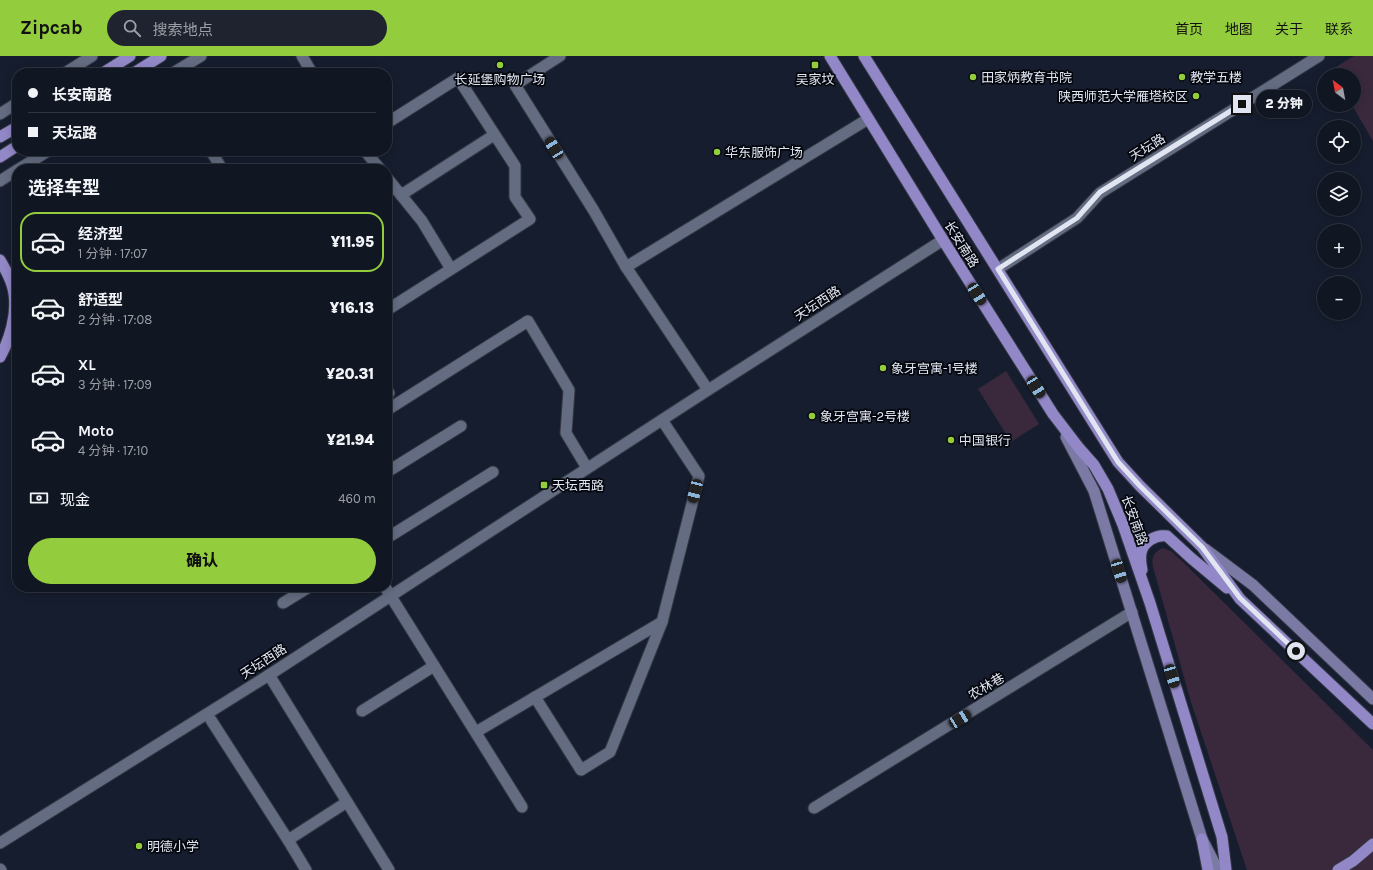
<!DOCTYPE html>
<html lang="zh">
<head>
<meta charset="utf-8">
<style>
	body { margin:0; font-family:Karla,"Noto Sans SC",sans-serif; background:#1e232f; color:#f1f3f6; height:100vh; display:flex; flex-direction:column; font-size:15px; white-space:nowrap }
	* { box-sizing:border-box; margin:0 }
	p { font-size:13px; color:#9c9fa5 }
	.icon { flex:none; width:22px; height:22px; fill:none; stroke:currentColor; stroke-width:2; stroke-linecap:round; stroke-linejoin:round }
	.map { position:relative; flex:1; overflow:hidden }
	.side { position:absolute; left:12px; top:108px; width:380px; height:428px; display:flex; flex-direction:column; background:#101622; border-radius:16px; box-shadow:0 2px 10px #0003,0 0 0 1px #303540 }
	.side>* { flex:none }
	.top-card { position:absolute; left:12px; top:12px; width:380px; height:88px; border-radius:16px; box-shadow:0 2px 10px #0003,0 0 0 1px #303540; display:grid; align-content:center; height:88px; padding:0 16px; background:#101622 }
	.needle { width:26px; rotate:328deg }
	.controls { position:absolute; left:1317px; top:12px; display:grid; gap:8px }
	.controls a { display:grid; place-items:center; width:44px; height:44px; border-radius:50%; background:#101622; box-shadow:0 2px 10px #0003,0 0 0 1px #303540; font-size:20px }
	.end { position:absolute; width:18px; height:18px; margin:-9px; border:5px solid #e0e5f1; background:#111; box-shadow:0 0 0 2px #111 }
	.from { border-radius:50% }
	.bubble { position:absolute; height:28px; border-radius:14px; background:#101622; box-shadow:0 2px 10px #0003,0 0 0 1px #303540; font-size:13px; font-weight:800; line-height:28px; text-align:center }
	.car { position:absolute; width:12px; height:24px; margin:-12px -6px; border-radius:5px; box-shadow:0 0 3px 1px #0007; background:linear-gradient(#222 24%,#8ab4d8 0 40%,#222 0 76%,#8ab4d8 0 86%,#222 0) }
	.top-card b { display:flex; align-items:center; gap:14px; height:38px; font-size:15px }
	.top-card b+b { border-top:1px solid #303540 }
	.top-card i { width:10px; height:10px; background:#f1f3f6 }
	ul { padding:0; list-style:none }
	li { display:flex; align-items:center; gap:12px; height:60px; margin:0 8px 6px; padding:0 8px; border:2px solid transparent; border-radius:16px }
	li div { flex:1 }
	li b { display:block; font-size:15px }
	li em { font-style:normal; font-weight:800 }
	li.active { border-color:#93cc3d }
	li>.icon { width:36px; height:36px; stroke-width:1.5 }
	h2 { padding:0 16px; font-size:18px; line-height:48px }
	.pay { display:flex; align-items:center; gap:10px; height:44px; padding:0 16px; font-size:15px }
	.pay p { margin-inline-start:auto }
	.cta { display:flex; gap:8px; margin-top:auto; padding:8px 16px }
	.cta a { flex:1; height:46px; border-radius:24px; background:#93cc3d; color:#111; font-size:16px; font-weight:800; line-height:46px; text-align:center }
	header { display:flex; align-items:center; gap:24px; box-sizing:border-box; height:56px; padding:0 20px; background:#93cc3d; color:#111 }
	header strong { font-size:19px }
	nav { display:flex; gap:22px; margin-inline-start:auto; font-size:14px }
	.search { width:280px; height:36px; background:#1e232f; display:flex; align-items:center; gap:10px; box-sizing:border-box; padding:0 14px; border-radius:22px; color:#9c9fa5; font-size:15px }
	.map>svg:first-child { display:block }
</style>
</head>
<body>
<header>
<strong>Zipcab</strong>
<div class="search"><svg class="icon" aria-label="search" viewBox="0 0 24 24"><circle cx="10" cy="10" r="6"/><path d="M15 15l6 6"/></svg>搜索地点</div>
<nav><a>首页</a><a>地图</a><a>关于</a><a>联系</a></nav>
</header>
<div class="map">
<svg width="1373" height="814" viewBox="0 0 1373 814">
	<rect width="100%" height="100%" fill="#161d2e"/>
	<g fill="#3a293d">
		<path d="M1354,0H1373V85L1352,49H1354V19H1334L1331,14Z"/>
		<path d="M1006,315L1039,368L1011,386L978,333Z"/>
		<path d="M1163,492L1171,495L1184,507L1373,694V814H1247L1191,646L1153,511C1151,501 1154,496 1163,492Z"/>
	</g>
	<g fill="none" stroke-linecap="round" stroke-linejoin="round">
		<defs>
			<g id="minor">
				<path d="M302,0L312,17"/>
				<path d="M560,0L515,29L594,155L626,211L708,334"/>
				<path d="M65,17L92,0"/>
				<path d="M173,17L201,0"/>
				<path d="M0,58L17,47"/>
				<path d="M387,67L458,22L515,110V141L530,163L387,254"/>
				<path d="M211,95L222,113"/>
				<path d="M365,95L380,113"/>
				<path d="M19,113L48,95"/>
				<path d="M388,123L422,165L451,213"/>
				<path d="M0,125L17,114"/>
				<path d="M401,139L494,79"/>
				<path d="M626,211L868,63"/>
				<path d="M998,213L1077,162L1100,137L1319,0"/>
				<path d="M387,334L389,337"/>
				<path d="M387,354L528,265L569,334L566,377L587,412"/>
				<path d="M387,416L461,370"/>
				<path d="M387,482L493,416"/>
				<path d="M385,531L522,751"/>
				<path d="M283,547L309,531"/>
				<path d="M535,641L581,714L610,696L662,566"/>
				<path d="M362,655L434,610"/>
				<path d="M211,664L288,784L347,746"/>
				<path d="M476,676L662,566L699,420L662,364"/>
				<path d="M814,752L1132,556"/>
				<path d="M288,784L306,814"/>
				<path d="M0,813L1,814"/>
			</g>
			<g id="tertiary">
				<path d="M269,619L389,814"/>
				<path d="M0,787L269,619L708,334L943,184"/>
			</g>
			<g id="secondary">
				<path d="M1066,381L1094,435L1202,783L1218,814"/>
				<path d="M1205,493L1253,529L1373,643"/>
			</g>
			<g id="primary">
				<path d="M830,0L943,184L1053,358L1079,392L1094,409L1108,433L1123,469L1150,547L1222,781L1226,814"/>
				<path d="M864,0L1118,406L1140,430L1202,491L1240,543L1373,668"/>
				<path d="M103,17L130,0"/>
				<path d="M134,17L161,0"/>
				<path d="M0,81L17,71"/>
				<path d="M0,101L17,90"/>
				<path d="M0,204C6,214 13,227 14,238C17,259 10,283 0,301"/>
				<path d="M1142,514C1141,509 1140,503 1141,497C1143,486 1156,478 1167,480L1191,502L1227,532"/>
				<path d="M1202,783L1208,814"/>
				<path d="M1338,814L1353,805L1373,788"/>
			</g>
		</defs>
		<use href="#minor" stroke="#343845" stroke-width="13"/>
		<use href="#tertiary" stroke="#343845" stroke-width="13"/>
		<use href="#secondary" stroke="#343845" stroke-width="13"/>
		<use href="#primary" stroke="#343845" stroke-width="13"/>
		<use href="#minor" stroke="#636c81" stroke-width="11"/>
		<use href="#tertiary" stroke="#636c81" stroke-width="11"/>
		<use href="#secondary" stroke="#7b7aa4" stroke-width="11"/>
		<use href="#primary" stroke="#9288c7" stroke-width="11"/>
	</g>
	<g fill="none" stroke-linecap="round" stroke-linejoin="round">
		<path stroke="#e0e5f1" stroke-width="5" d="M1242,48L1100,136L1077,162L998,213L1118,406L1140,430L1202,491L1240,542L1296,595"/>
	</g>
	<g fill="#93cc3d" stroke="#05070e" stroke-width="1.5">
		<circle cx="500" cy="9" r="4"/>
		<rect x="811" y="5" width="8" height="8" rx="2"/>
		<circle cx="973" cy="21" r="4"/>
		<circle cx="1182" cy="21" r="4"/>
		<circle cx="1196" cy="40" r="4"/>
		<circle cx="717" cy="96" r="4"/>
		<circle cx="883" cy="312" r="4"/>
		<circle cx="812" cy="360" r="4"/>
		<circle cx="951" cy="384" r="4"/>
		<rect x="540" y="425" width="8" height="8" rx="2"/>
		<circle cx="139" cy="790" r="4"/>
	</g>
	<g text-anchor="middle" stroke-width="3.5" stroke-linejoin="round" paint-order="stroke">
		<g font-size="13" fill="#e0e5f1" stroke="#05070e" text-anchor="start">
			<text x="981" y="26">田家炳教育书院</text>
			<text x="1190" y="26">教学五楼</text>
			<text x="500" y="28" text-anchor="middle">长延堡购物广场</text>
			<text x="815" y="28" text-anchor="middle">吴家坟</text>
			<text x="1188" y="45" text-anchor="end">陕西师范大学雁塔校区</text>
			<text x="725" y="101">华东服饰广场</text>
			<text x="891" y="317">象牙宫寓-1号楼</text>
			<text x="820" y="365">象牙宫寓-2号楼</text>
			<text x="959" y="389">中国银行</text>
			<text x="552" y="434">天坛西路</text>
			<text x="147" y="795">明德小学</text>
		</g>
		<g font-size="13" fill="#e0e5f1" stroke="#05070e">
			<text transform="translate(1147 91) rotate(-32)" y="5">天坛路</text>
			<text transform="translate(962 188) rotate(58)" y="5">长安南路</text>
			<text transform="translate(817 247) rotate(-33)" y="5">天坛西路</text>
			<text transform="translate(1135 464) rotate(70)" y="5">长安南路</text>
			<text transform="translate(263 605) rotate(-33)" y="5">天坛西路</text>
			<text transform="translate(986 630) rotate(-31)" y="5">农林巷</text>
		</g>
	</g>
</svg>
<div class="controls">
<a><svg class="needle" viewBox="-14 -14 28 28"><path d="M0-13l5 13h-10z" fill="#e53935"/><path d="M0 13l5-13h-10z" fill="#9c9fa5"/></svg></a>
<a><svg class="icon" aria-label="locate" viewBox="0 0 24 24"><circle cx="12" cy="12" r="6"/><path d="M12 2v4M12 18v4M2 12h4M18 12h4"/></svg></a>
<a><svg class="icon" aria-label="layers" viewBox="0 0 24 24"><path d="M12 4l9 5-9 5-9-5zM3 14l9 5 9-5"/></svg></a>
<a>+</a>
<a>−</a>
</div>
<i class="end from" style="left:1296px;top:595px"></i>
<i class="end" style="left:1242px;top:48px"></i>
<div class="bubble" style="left:1256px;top:34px;width:56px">2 分钟</div>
<i class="car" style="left:554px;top:92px;rotate:328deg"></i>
<i class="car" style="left:977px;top:238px;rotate:148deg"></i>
<i class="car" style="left:1036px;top:331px;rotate:148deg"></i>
<i class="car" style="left:695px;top:435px;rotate:194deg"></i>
<i class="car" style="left:1119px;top:515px;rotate:163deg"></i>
<i class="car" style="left:1172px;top:620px;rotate:163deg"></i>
<i class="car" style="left:960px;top:663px;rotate:59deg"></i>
<div class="top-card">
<b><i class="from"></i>长安南路</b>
<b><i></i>天坛路</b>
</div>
<section class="side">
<h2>选择车型</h2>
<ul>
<li class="active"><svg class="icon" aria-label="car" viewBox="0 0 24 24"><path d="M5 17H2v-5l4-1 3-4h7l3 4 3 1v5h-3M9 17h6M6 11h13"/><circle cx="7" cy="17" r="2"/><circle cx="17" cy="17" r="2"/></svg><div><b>经济型</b><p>1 分钟 · 17:07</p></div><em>¥11.95</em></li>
<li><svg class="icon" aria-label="car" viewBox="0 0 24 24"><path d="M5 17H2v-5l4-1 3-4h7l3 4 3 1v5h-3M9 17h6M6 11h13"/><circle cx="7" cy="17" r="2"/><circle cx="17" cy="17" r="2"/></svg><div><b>舒适型</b><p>2 分钟 · 17:08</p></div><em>¥16.13</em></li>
<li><svg class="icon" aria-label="car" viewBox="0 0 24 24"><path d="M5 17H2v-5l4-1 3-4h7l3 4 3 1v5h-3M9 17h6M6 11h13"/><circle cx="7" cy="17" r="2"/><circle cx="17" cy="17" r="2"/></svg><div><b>XL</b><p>3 分钟 · 17:09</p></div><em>¥20.31</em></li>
<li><svg class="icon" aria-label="car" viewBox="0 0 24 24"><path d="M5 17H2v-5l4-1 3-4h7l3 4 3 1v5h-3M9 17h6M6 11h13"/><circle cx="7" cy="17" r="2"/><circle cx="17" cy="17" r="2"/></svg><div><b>Moto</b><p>4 分钟 · 17:10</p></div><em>¥21.94</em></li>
</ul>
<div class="pay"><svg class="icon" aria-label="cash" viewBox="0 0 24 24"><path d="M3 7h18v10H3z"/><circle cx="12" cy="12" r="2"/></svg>现金<p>460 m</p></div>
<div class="cta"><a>确认</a></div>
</section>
</div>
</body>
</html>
